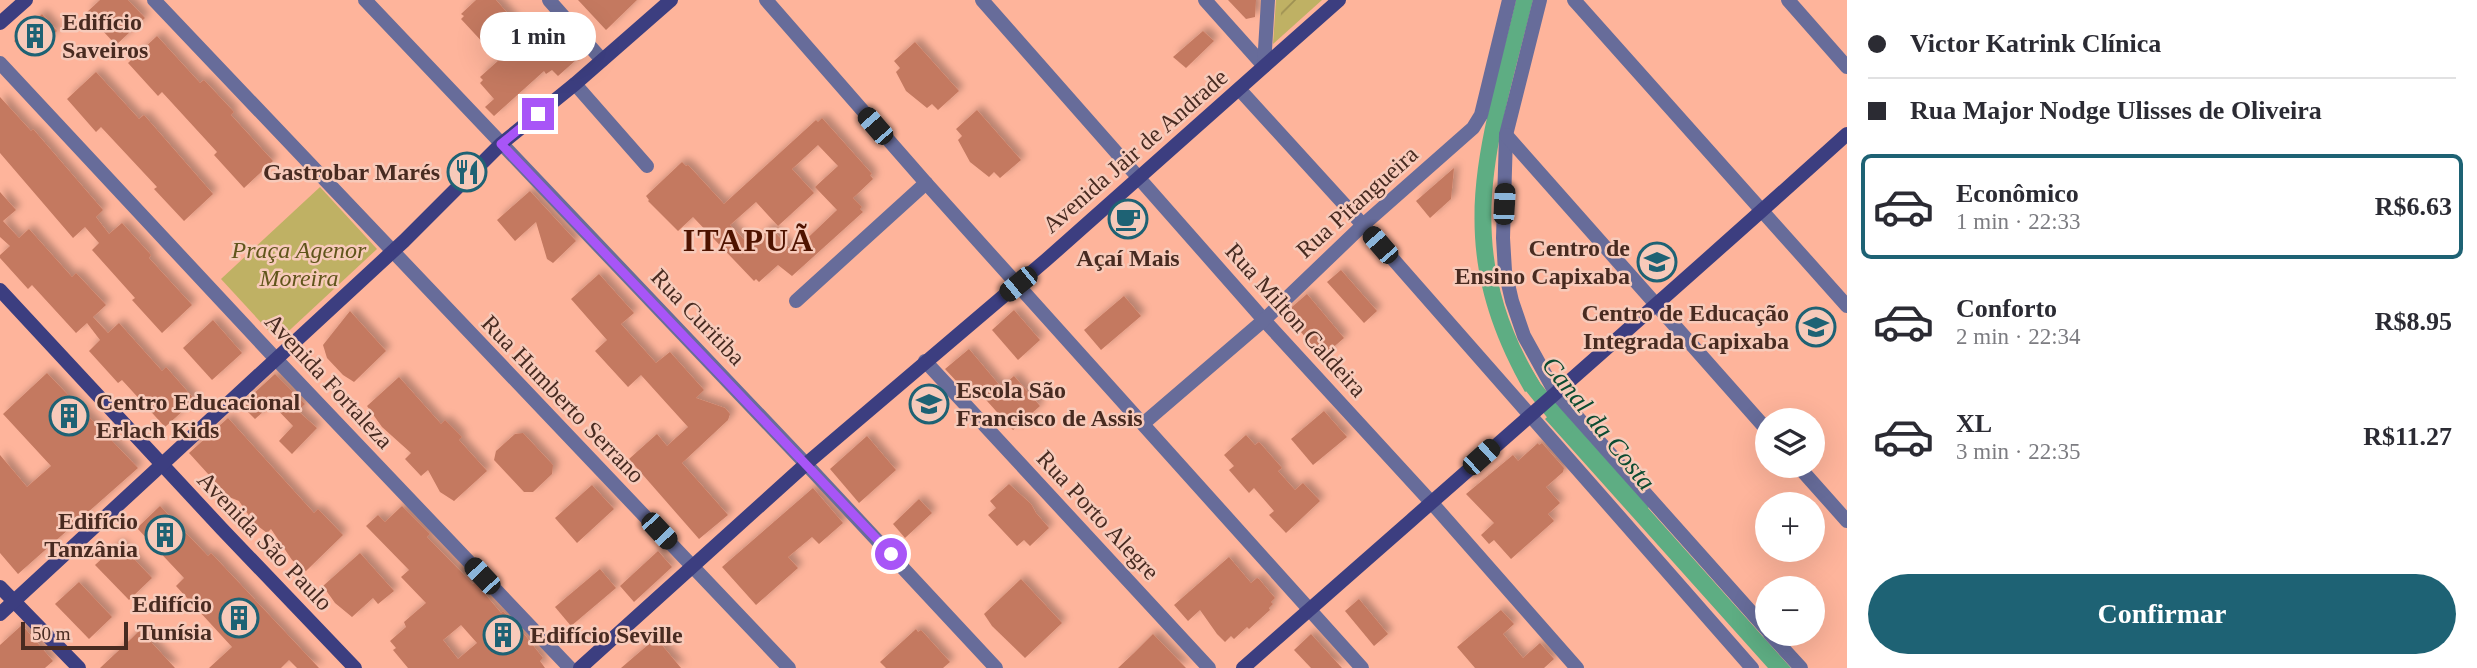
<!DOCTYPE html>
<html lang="pt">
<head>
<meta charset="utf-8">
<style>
	body { margin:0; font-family:"Times New Roman",serif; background:#f7f7f7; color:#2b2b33; height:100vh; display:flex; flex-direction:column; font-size:26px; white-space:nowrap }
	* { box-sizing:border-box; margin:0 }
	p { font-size:23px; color:#7c7c81 }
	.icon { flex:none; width:38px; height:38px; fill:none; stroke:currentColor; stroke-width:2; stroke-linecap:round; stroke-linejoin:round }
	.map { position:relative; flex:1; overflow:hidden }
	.side { display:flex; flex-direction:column; background:#fff; width:630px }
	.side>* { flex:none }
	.guide { display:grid; align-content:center; height:154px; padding:0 21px; background:#fff }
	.buttons { position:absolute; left:1755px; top:408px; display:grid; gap:14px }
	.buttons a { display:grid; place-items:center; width:70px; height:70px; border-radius:50%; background:#fff; box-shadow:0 7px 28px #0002; font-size:35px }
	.scale { position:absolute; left:21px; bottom:18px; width:107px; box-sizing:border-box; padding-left:7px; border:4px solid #482b21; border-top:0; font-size:19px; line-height:24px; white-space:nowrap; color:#482b21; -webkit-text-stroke:5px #f7caba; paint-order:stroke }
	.end { position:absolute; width:32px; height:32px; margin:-16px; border:9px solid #a855f7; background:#fff; box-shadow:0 0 0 4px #fff }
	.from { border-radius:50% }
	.bubble { position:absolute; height:49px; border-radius:24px; background:#fff; box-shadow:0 7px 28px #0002; font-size:23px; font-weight:600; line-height:49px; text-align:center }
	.car { position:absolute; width:21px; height:42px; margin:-21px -10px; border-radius:9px; box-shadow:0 0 5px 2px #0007; background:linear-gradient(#222 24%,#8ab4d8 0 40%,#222 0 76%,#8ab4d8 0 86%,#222 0) }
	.guide b { display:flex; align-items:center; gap:24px; height:66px; font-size:26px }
	.guide b+b { border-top:2px solid #e1e1e2 }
	.guide i { width:18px; height:18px; background:#2b2b33 }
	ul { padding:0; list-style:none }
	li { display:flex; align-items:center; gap:21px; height:105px; margin:0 14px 10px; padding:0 7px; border:4px solid transparent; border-radius:10px }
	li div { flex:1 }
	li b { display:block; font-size:26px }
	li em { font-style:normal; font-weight:600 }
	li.selected { border-color:#1e6274 }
	li>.icon { width:63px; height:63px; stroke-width:1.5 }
	.primary-button { display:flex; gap:14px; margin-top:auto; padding:14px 21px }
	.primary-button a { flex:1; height:80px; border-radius:42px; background:#1e6274; color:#fff; font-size:28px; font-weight:600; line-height:80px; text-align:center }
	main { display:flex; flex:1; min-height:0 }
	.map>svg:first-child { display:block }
</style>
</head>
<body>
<main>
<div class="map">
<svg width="1847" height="668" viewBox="0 0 1847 668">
	<defs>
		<pattern id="garden-furrows" width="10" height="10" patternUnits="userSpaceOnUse" patternTransform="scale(1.75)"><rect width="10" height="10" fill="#bfb164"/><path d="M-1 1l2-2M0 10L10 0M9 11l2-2" fill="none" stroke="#9d9052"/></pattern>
		<filter id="shadow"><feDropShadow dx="5" dy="-5" stdDeviation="3.5" flood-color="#0004"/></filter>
	</defs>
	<rect width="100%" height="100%" fill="#feb49b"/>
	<g fill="#bfb164">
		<path d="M1276,0H1322L1273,44Z"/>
		<path d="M320,187L377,249L278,341L221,279Z"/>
	</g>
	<path fill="url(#garden-furrows)" d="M1282,0H1306L1280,26Z"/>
	<g fill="#5ead83">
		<path d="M1516,0H1533C1498,142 1457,246 1540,383L1525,392C1441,245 1479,152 1516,0Z"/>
		<path d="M1559,406L1649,507L1648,508L1791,668H1768L1545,419Z"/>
	</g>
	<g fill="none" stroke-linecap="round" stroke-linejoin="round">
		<path stroke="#5ead83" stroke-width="16" d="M1522,369L1533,387L1565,427"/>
	</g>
	<g fill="#c47960" fill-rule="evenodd" filter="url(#shadow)">
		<path d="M100,0H128L145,18L116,45L86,13Z"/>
		<path d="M476,0H496L534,44L550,28L573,53L571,55L576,60L558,76L552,70L546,74L544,71L494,116L485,107L494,99L480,83L483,80L480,77L499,60L461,19L464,16L461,14Z"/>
		<path d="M578,0H637L606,30Z"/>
		<path d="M1228,0H1256L1255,17L1246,19Z"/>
		<path d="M42,14L57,31L29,56L14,41Z"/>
		<path d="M1203,31L1214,41L1186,68L1173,57Z"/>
		<path d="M157,36L200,83L204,80L234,112L231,115L273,161L244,188L214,155L217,152L162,92L158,96L128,63Z"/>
		<path d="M915,42L959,91L938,110L932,104L927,108L906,91L896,72L900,68L894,61Z"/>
		<path d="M96,72L139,119L144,115L213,194L184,221L154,189L157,187L101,127L96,132L67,99Z"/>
		<path d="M0,97L31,131L33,129L103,210L96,217L109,234L122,223L151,255L149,258L192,305L162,333L132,300L135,298L92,250L99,243L85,227L73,238L0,153Z"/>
		<path d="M977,110L1021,160L1000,178L994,172L989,177L970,162L958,140L962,136L956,129Z"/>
		<path d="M822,118L872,174L870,175L873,179L853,198L862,207L860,209L863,212L792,276L778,265L759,282L756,279L754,281L693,217L678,231L648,201L649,200L646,196L682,162L686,166L688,165L724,204L816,120L818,122ZM818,145L838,166L815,187L837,210L793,252L770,227L750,246L730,225L756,202L778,226L814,193L792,169Z"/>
		<path d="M1454,168L1451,199L1430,218L1416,201Z"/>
		<path d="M530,191L576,241L553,263L547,259L536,222L515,241L497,220Z"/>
		<path d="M0,192L16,210L3,221L19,238L29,229L72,277L76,273L106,305L93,317L108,333L119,323L162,371L166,367L195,400L165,427L122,380L118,383L89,351L100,340L87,323L76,333L32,285L28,289L0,258V255L10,246L0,237Z"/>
		<path d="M1341,270L1377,311L1364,323L1327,282Z"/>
		<path d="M599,274L634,313L621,324L656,363L670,352L704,390L696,398L725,408L730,414L728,420L682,463L728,515L699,539L629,459L657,434L667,446L688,427L641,375L628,387L595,351L607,340L571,299Z"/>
		<path d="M1307,294L1344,338L1322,357L1285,313Z"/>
		<path d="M1124,296L1141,316L1101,350L1084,330Z"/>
		<path d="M1014,310L1040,340L1018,360L992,330Z"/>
		<path d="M350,311L386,351L354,382L343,375L327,358L323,345Z"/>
		<path d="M213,320L242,353L212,380L183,348Z"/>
		<path d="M969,349L1001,387L1014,376L1040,406L1013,430L979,392L972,398L945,369Z"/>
		<path d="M47,373L138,468L18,574L0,553V455L27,487L51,466L3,414Z"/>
		<path d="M275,374L305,404L298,411L317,428L292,454L279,441L293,426L272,404L255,419L241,405Z"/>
		<path d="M399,377L441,424L445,420L462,437L459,440L487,471L454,501L440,492L428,470L421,476L405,459L411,453L382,427L367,406Z"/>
		<path d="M1324,411L1347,437L1313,465L1291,439Z"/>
		<path d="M228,418L314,513L318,509L343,535L306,571L292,560L271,529L267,533L254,523L239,501L229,497L189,453Z"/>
		<path d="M523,433L553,465L552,474L533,492H524L494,460L496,451L515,434Z"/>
		<path d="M1246,435L1255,445L1259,442L1282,468L1278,471L1295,490L1303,483L1320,501L1286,533L1269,515L1274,511L1254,488L1249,493L1229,470L1234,466L1224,455Z"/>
		<path d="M867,436L896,470L859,503L830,469Z"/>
		<path d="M1538,443L1539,445L1542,443L1564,468L1563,472L1546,487L1560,503L1548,514L1554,521L1511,559L1494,540L1489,544L1481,535L1494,523L1466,494L1513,455L1518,461Z"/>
		<path d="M1009,484L1031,504L1036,513L1049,528L1030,546L1024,540L1017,546L988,515L996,508L990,501Z"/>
		<path d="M592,485L614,509L577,543L555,518Z"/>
		<path d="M813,488L843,523L819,544L812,537L788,557L798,568L756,605L722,567Z"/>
		<path d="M919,499L932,513L905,538L893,524Z"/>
		<path d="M160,506L208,556L211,553L319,668H297L289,660L281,668H209L232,647L176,586L184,578L137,528Z"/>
		<path d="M402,506L430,534L427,537L473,584L475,582L501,613L503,611L520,629L543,658L540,661L545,668H408L393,650L396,648L390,641L406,627L404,622L426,603L401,577L409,570L366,526L378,515L385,522ZM461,625L477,643L458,659L443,640Z"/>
		<path d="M119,543L152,578L129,600L95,565Z"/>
		<path d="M658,551L672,567L634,602L620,586Z"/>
		<path d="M360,553L394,591L378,604L373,598L352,617L335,603L323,586Z"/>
		<path d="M1229,557L1251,583L1257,578L1259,579L1275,598L1271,602L1273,604L1269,608L1270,610L1249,629L1247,627L1234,639L1231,636L1225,642L1217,634L1200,610L1188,621L1174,605Z"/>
		<path d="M600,569L616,588L571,626L555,607Z"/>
		<path d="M1021,579L1062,623L1025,658L992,626L984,614Z"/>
		<path d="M79,582L112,617L89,639L55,604Z"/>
		<path d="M1359,599L1388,634L1374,646L1345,611Z"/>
		<path d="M1501,610L1514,624L1503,634L1523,658L1540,643L1554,659L1544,668H1475L1457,647Z"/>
		<path d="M22,625L53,661L45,668H0V645Z"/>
		<path d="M916,629L918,632L921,630L950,662L943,668H886L880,662Z"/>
		<path d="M140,630L175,668H100L132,638Z"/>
		<path d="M1153,634L1186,668H1118L1134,653Z"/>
		<path d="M1311,634L1342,668H1311L1294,650Z"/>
		<path d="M656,638L681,668H621Z"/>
	</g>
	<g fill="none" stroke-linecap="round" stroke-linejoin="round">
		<g stroke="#676c9a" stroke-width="14">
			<path d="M154,0L789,668"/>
			<path d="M365,0L806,464L996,668"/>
			<path d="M549,0L602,60"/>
			<path d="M766,0L926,183L1362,668"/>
			<path d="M982,0L1264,320L1431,502L1577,668"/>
			<path d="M1205,0L1264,66"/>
			<path d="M1540,0L1506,135L1503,238L1505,271L1512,301L1524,336L1555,392L1768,631"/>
			<path d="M1574,0L1847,306"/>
			<path d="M1788,0L1847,67"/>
			<path d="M0,63L276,359L570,668"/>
			<path d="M1264,66L1268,0"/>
			<path d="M575,84L647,166"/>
			<path d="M1240,90L1363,225L1752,668"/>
			<path d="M1506,135L1768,431"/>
			<path d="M796,301L926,183"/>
			<path d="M925,361L1209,668"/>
			<path d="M1144,423L1264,320L1363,225L1473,128L1481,115L1509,0"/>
			<path d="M1798,466L1847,521"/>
			<path d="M1770,634L1801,668"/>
		</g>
		<g stroke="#3c3e80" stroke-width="14">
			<path d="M0,23L26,0"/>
			<path d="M0,290L222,529L355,668"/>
			<path d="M0,587L79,668"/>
			<path d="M0,614L404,241L501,144L575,84L671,0"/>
			<path d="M580,668L806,464L1046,260L1339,0"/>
			<path d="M1243,668C1445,490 1648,314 1847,134"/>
		</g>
	</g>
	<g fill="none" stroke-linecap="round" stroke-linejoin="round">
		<path stroke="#a855f7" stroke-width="9" d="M538,114L501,144L891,554"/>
	</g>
	<defs>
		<symbol id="building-ring" viewBox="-11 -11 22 22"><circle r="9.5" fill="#f7caba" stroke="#1e6274" stroke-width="1.5"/><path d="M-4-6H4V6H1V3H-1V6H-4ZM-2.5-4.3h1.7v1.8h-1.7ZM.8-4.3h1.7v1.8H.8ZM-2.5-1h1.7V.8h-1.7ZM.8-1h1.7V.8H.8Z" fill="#1e6274"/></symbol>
		<symbol id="restaurant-ring" viewBox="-11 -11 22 22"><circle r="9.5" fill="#f7caba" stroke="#1e6274" stroke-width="1.5"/><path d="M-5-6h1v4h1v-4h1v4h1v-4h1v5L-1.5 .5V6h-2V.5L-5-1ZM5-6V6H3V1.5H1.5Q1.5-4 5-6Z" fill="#1e6274"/></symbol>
		<symbol id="cafe-ring" viewBox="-11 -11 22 22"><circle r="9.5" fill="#f7caba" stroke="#1e6274" stroke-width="1.5"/><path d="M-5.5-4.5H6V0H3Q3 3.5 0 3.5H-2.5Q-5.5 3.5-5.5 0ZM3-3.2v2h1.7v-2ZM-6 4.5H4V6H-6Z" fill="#1e6274"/></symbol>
		<symbol id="school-ring" viewBox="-11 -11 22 22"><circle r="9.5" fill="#f7caba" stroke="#1e6274" stroke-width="1.5"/><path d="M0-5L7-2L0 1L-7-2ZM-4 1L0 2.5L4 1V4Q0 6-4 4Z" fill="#1e6274"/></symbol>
	</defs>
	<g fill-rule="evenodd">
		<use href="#building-ring" x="13" y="14" width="44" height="44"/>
		<use href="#restaurant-ring" x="445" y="150" width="44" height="44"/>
		<use href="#cafe-ring" x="1106" y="197" width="44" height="44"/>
		<use href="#school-ring" x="1635" y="240" width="44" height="44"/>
		<use href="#school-ring" x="1794" y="305" width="44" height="44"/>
		<use href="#school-ring" x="907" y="382" width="44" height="44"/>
		<use href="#building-ring" x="47" y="394" width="44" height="44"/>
		<use href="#building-ring" x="143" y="513" width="44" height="44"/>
		<use href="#building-ring" x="217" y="596" width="44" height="44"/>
		<use href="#building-ring" x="481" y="613" width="44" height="44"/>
	</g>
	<g text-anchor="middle" stroke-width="5" stroke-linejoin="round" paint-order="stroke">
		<g font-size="24" font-weight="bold" fill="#482b21" stroke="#f7caba" text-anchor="end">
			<text x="62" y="30" text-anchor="start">Edifício<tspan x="62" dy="28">Saveiros</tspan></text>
			<text x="440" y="180">Gastrobar Marés</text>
			<text x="1630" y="256">Centro de<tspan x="1630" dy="28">Ensino Capixaba</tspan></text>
			<text x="1128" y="266" text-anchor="middle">Açaí Mais</text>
			<text x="1789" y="321">Centro de Educação<tspan x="1789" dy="28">Integrada Capixaba</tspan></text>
			<text x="956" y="398" text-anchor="start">Escola São<tspan x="956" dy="28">Francisco de Assis</tspan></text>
			<text x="96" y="410" text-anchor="start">Centro Educacional<tspan x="96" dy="28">Erlach Kids</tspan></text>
			<text x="138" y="529">Edifício<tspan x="138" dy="28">Tanzânia</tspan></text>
			<text x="212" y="612">Edifício<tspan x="212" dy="28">Tunísia</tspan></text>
			<text x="530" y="643" text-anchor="start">Edifício Seville</text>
		</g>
		<g font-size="24" fill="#482b21" stroke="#f7caba">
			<text transform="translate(1135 151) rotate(-41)" y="8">Avenida Jair de Andrade</text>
			<text transform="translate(1357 202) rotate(-42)" y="8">Rua Pitangueira</text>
			<text transform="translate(698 317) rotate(46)" y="8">Rua Curitiba</text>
			<text transform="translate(1296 320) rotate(48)" y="8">Rua Milton Caldeira</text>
			<text transform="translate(329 381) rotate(47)" y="8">Avenida Fortaleza</text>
			<text transform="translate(563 399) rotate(46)" y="8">Rua Humberto Serrano</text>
			<text transform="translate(1098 515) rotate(47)" y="8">Rua Porto Alegre</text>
			<text transform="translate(265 541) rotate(46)" y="8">Avenida São Paulo</text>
		</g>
		<g font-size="24" font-style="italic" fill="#60551b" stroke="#f7caba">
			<text x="299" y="258">Praça Agenor<tspan x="299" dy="28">Moreira</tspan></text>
		</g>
		<g font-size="26" font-style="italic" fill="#0c4c31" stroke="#f7caba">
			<text transform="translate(1599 423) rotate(51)" y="9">Canal da Costa</text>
		</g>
		<g font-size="32" font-weight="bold" letter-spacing="2" fill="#4e1300" stroke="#f7caba">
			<text x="749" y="251">ITAPUÃ</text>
		</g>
	</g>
</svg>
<div class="buttons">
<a><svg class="icon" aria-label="layers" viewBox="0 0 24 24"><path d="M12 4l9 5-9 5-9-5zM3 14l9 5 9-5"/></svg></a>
<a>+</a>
<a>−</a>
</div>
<div class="scale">50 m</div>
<i class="end from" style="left:891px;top:554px"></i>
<i class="end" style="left:538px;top:114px"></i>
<div class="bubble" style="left:480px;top:12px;width:116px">1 min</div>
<i class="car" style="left:875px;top:126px;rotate:319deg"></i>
<i class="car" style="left:1504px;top:204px;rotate:3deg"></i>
<i class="car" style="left:1380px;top:245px;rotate:319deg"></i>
<i class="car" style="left:1018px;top:284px;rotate:231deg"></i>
<i class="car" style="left:1481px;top:457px;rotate:48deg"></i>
<i class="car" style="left:659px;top:531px;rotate:137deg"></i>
<i class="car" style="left:482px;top:576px;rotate:317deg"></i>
</div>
<section class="side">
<div class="guide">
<b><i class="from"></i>Victor Katrink Clínica</b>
<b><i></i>Rua Major Nodge Ulisses de Oliveira</b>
</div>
<ul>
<li class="selected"><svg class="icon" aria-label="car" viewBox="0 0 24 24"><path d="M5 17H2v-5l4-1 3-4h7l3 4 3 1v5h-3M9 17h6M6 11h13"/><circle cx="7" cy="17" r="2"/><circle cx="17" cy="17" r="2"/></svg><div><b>Econômico</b><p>1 min · 22:33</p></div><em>R$6.63</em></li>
<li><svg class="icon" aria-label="car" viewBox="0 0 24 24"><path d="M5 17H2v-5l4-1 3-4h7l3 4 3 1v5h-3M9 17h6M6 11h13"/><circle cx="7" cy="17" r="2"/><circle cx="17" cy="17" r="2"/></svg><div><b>Conforto</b><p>2 min · 22:34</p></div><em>R$8.95</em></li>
<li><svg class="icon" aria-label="car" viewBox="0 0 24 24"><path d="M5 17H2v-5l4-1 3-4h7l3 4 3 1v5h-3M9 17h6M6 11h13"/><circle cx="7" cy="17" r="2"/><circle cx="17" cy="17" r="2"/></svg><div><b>XL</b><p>3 min · 22:35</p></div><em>R$11.27</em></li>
</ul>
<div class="primary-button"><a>Confirmar</a></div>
</section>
</main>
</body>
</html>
